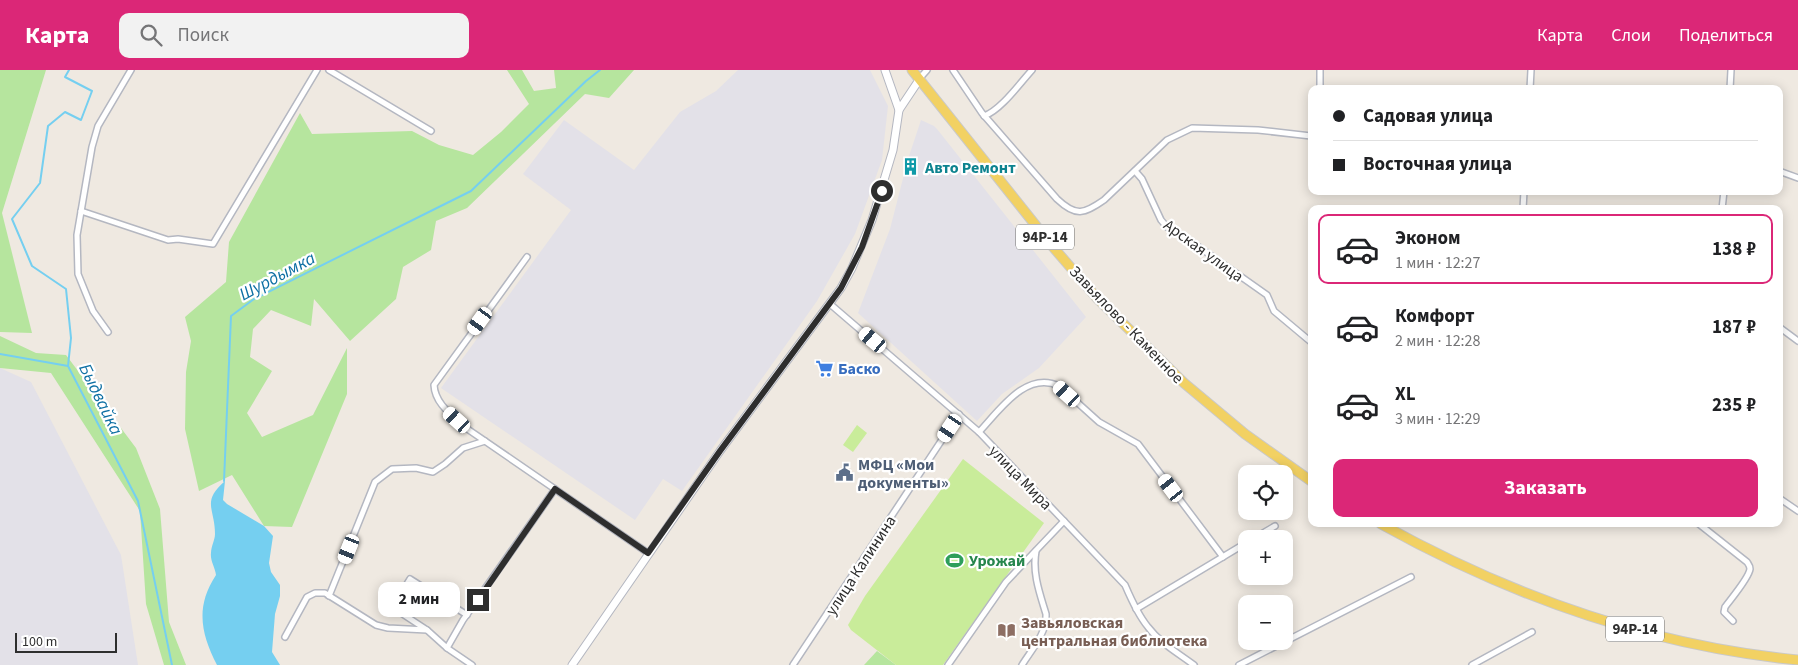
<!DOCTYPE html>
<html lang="ru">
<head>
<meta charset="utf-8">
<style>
	body { margin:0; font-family:"Source Sans 3",sans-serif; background:#f2f2f2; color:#202124; height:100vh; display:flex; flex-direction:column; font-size:19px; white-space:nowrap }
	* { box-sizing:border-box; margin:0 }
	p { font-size:16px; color:#757577 }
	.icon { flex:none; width:28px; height:28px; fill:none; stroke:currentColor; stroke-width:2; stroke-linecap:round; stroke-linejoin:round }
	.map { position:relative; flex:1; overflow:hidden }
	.details { position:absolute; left:1308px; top:135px; width:475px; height:322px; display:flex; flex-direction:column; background:#fff; border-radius:10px; box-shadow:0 2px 12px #0003 }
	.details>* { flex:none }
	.top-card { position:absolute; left:1308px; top:15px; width:475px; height:110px; border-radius:10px; box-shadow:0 2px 12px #0003; display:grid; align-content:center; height:110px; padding:0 25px; background:#fff }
	.buttons { position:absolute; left:1238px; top:395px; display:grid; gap:10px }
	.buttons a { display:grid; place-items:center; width:55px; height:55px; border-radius:10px; background:#fff; box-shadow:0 2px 12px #0003; font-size:25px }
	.scale { position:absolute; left:15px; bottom:12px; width:102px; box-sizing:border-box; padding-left:5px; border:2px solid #2e2e2e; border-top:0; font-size:14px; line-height:18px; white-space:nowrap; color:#2e2e2e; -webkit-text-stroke:4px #fff; paint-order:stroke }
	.end { position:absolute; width:22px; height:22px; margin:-11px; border:6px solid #2e2e2e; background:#fff; box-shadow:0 0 0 2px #fff }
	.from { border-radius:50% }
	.bubble { position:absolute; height:35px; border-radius:10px; background:#fff; box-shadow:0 2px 12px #0003; font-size:16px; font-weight:700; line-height:35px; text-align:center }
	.car { position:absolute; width:15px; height:30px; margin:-15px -8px; border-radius:6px; box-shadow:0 0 4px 1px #0007; background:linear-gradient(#fff 24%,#345 0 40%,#fff 0 76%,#345 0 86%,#fff 0) }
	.top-card b { display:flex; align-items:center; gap:18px; height:48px; font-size:19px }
	.top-card b+b { border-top:1px solid #e0e0e0 }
	.top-card i { width:12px; height:12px; background:#202124 }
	ul { padding:9px 0 0; list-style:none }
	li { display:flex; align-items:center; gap:15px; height:70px; margin:0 10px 8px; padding:0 15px; border:2px solid transparent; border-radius:10px }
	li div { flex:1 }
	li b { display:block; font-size:19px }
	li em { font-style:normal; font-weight:700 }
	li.on { border-color:#db2777 }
	li>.icon { width:45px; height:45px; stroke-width:1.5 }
	.action { display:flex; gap:10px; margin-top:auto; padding:10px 25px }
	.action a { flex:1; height:58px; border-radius:10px; background:#db2777; color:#fff; font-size:20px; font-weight:700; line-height:58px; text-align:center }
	header { display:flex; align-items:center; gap:30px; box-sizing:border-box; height:70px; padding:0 25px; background:#db2777; color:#fff }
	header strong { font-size:24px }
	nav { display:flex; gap:28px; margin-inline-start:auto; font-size:18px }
	.search { width:350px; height:45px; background:#f2f2f2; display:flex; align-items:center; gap:12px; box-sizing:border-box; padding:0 18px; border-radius:10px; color:#757577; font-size:19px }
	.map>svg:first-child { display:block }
</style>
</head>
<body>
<header>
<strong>Карта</strong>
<div class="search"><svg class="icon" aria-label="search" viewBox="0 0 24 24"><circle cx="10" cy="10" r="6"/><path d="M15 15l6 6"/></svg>Поиск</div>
<nav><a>Карта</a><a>Слои</a><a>Поделиться</a></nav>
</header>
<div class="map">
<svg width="1798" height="595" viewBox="0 0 1798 595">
	<rect width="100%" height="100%" fill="#efe9e1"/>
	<g fill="#e3e1e8">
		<path d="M738,0H870L888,36L882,90L855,164L817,231L682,421L663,409L635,450L441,318L571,140L523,104L564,50L634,100L680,42L716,21Z"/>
		<path d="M921,50L934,56L937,59L1086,247L1039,298L1002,324L977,351L858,243L890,159L908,89Z"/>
		<path d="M0,298L31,312L121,485L138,595H0Z"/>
	</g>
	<g fill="#b6e59e">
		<path d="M0,0H46L2,143L32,263L0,262Z"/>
		<path d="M507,0H522L534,21L556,18L554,0H634L609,28L585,24L467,138L436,151L431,180L403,197L396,229L350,271L314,229L311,256L271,240L253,259L250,287L272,301L247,343L262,367L313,345L347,278V324L292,457L264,456L232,405L199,421L185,359L186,302L191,271L185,247L226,212L229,172L300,43L312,64L412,61L439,75L473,85L501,62L529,34Z"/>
		<path d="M0,266L36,283L66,285L136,378L160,439L169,552L186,595H164L146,534L140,441L51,303L0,298Z"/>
		<path d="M877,581L896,595H864Z"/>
	</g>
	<g fill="#c9ec9a">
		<path d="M857,355L867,363L853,382L843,375Z"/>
		<path d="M963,389L1044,453L943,595H896L851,560L848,555L865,526Z"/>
	</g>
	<path fill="#75cff0" d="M225,411L223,430L227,434L264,456L273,466L269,493L271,502L280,515V526L275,544L272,582L280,595H217C201,564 195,537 216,505C215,497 210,491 211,483C211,476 215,470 215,464C215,438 201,432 225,411Z"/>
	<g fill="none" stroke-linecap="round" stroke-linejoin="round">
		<g stroke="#75cff0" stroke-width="2">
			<path d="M69,0L65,7L92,21L81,50L65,42L48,56L40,113L12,149L32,196L66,219L71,268L68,296L138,431L172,595"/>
			<path d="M0,284L68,296"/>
			<path d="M224,411L231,246L254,229L471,121L586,11L600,0"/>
		</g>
		<defs>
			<g id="minor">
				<path d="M329,0L431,61"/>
				<path d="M953,0L982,43L1057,129C1076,147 1084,144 1104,130L1167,70L1192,58L1258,60L1311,66"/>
				<path d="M919,9L927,0"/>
				<path d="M1320,19V0"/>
				<path d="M1530,19L1531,0"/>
				<path d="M1730,19L1731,0"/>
				<path d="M984,46C1001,40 1020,13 1032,0"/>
				<path d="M1135,101L1142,109L1161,150L1167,157L1189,170L1267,225L1274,241L1311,272"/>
				<path d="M1779,101L1798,108"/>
				<path d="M1523,139L1524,121"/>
				<path d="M1722,139L1724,121"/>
				<path d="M81,141L168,170L178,169L213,174L317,0"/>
				<path d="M527,187L434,315C435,334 452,345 466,358L648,483"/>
				<path d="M830,234L979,362L1125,515C1131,529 1138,545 1148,557C1160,573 1178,583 1194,595"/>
				<path d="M1779,257L1798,271"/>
				<path d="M108,262L93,241L78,204L77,165L92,77L98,56L131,0"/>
				<path d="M979,362C999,341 1026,300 1059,316L1099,352L1138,374L1223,487"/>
				<path d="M1779,428L1798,441"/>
				<path d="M1699,454L1747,492C1749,495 1750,496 1750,499C1749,508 1730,530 1725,537L1724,542L1733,551"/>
				<path d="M1253,469L1275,456"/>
				<path d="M329,526L375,412L392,399L416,398L433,402L445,394L463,378L485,371"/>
				<path d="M1136,539L1246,473"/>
				<path d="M427,560L395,539L394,535L410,509L467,545"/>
				<path d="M285,567L307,527L315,523H325L376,555L388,558L427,560L447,578L472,595"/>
				<path d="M447,578L463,550L555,419"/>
				<path d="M793,595L959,344"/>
				<path d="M948,595L1006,512L1064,451"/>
				<path d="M1022,595C1032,579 1047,563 1046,544C1040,524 1032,503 1036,481"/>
				<path d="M1239,595L1411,507"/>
				<path d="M1472,595L1532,562"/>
			</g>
			<g id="tertiary">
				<path d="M885,0L899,40"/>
				<path d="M572,595L720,381L841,218L852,198L872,150L893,80L899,40L919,10"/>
			</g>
			<g id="primary">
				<path d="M912,0L1053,177L1097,228L1184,313L1245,364L1311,411"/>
				<path d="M1381,454C1509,525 1651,576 1798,590"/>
			</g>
		</defs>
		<use href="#minor" stroke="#b4b7c1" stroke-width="8"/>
		<use href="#tertiary" stroke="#b4b7c1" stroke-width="9"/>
		<use href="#primary" stroke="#c9c9c9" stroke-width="11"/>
		<use href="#minor" stroke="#fff" stroke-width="5"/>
		<use href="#tertiary" stroke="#fff" stroke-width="7"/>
		<use href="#primary" stroke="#f2d163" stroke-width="9"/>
	</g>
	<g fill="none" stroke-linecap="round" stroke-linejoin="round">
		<path stroke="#2e2e2e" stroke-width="6" d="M478,530L555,419L648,483L720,381L841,218L862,177L882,121"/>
	</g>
	<defs>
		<symbol id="building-bare" viewBox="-9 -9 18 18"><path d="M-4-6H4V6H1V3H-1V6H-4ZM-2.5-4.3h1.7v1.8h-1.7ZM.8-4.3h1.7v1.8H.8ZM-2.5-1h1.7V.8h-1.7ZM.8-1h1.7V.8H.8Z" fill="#0f9aa8" stroke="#fff" stroke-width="2.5" paint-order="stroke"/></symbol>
		<symbol id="supermarket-bare" viewBox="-9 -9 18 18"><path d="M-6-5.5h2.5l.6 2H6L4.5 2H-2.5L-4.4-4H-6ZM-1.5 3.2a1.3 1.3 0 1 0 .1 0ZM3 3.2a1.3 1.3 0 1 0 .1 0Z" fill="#3f7fe0" stroke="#fff" stroke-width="2.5" paint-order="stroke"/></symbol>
		<symbol id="civic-bare" viewBox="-9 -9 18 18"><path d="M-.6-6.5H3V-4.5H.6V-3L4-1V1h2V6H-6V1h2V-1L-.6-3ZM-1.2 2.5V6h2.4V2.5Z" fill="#5c6f8a" stroke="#fff" stroke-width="2.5" paint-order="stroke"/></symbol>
		<symbol id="stadium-bare" viewBox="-9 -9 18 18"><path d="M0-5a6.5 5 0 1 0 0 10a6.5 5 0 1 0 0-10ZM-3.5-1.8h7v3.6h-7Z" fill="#2e9e5b" stroke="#fff" stroke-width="2.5" paint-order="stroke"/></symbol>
		<symbol id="library-bare" viewBox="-9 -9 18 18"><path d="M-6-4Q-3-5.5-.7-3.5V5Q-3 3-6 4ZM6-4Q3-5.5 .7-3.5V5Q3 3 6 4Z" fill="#8d6e63" stroke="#fff" stroke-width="2.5" paint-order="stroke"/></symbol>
	</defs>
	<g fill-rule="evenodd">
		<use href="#building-bare" x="898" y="84" width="25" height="25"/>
		<use href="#supermarket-bare" x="812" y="286" width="25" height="25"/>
		<use href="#civic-bare" x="832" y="390" width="25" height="25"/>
		<use href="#stadium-bare" x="942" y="478" width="25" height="25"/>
		<use href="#library-bare" x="994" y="548" width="25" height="25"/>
	</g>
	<g text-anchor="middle" stroke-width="4.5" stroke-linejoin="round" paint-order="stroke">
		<g fill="#fff" stroke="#6d6d6d" stroke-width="1">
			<rect x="1016" y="154.5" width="58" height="25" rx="4"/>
			<rect x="1606" y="546.5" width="58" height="25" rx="4"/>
		</g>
		<g font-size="15" font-weight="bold" fill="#2e2e2e">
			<text x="1045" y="172">94Р-14</text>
			<text x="1635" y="564">94Р-14</text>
		</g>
		<g font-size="16" font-weight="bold" fill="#0d838f" stroke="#fff" text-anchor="start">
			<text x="925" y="103">Авто Ремонт</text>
		</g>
		<g font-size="16" fill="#2e2e2e" stroke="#fff">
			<text transform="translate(1204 180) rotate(36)" y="6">Арская улица</text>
			<text transform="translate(1127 254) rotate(46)" y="6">Завьялово - Каменное</text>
			<text transform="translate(1021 407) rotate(46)" y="6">улица Мира</text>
			<text transform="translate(860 495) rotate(-57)" y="6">улица Калинина</text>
		</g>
		<g font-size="16" font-weight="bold" fill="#366cbe" stroke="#fff" text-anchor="start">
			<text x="838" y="304">Баско</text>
		</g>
		<g font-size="16" font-weight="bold" fill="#4e5e75" stroke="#fff" text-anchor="start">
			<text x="858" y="400">МФЦ «Мои<tspan x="858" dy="18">документы»</tspan></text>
		</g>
		<g font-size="16" font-weight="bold" fill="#27864d" stroke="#fff" text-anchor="start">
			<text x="969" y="496">Урожай</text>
		</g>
		<g font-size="16" font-weight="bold" fill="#785e54" stroke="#fff" text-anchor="start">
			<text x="1021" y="558">Завьяловская<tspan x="1021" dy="18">центральная библиотека</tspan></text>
		</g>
		<g font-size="18" font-style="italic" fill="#0d6fa3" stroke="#fff">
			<text transform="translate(277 206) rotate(-28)" y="6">Шурдымка</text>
			<text transform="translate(101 329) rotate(64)" y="6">Быдвайка</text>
		</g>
	</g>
</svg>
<div class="buttons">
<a><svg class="icon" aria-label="locate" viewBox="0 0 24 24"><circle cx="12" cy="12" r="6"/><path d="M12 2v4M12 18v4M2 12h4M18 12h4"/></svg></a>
<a>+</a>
<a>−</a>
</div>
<div class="scale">100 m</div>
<i class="end from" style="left:882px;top:121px"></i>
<i class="end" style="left:478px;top:530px"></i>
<div class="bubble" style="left:378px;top:512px;width:82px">2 мин</div>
<i class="car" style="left:480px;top:251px;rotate:216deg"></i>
<i class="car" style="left:873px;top:270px;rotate:310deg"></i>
<i class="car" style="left:1067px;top:324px;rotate:312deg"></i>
<i class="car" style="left:457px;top:350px;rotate:312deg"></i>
<i class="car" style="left:950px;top:358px;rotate:214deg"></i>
<i class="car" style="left:1171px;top:418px;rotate:323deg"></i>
<i class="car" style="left:349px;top:479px;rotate:202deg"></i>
<div class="top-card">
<b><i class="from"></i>Садовая улица</b>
<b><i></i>Восточная улица</b>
</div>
<section class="details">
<ul>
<li class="on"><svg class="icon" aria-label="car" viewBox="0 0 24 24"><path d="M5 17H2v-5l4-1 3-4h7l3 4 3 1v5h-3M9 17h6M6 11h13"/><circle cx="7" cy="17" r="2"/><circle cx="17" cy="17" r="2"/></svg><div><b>Эконом</b><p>1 мин · 12:27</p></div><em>138 ₽</em></li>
<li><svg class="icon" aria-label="car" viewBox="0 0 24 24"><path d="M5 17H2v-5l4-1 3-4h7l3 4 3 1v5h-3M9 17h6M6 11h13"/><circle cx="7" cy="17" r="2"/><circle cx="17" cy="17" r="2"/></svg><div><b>Комфорт</b><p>2 мин · 12:28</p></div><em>187 ₽</em></li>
<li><svg class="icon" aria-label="car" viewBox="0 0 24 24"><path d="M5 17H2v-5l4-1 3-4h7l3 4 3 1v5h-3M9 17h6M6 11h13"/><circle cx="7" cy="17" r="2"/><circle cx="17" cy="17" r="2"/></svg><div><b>XL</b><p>3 мин · 12:29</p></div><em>235 ₽</em></li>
</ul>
<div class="action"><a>Заказать</a></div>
</section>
</div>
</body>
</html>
